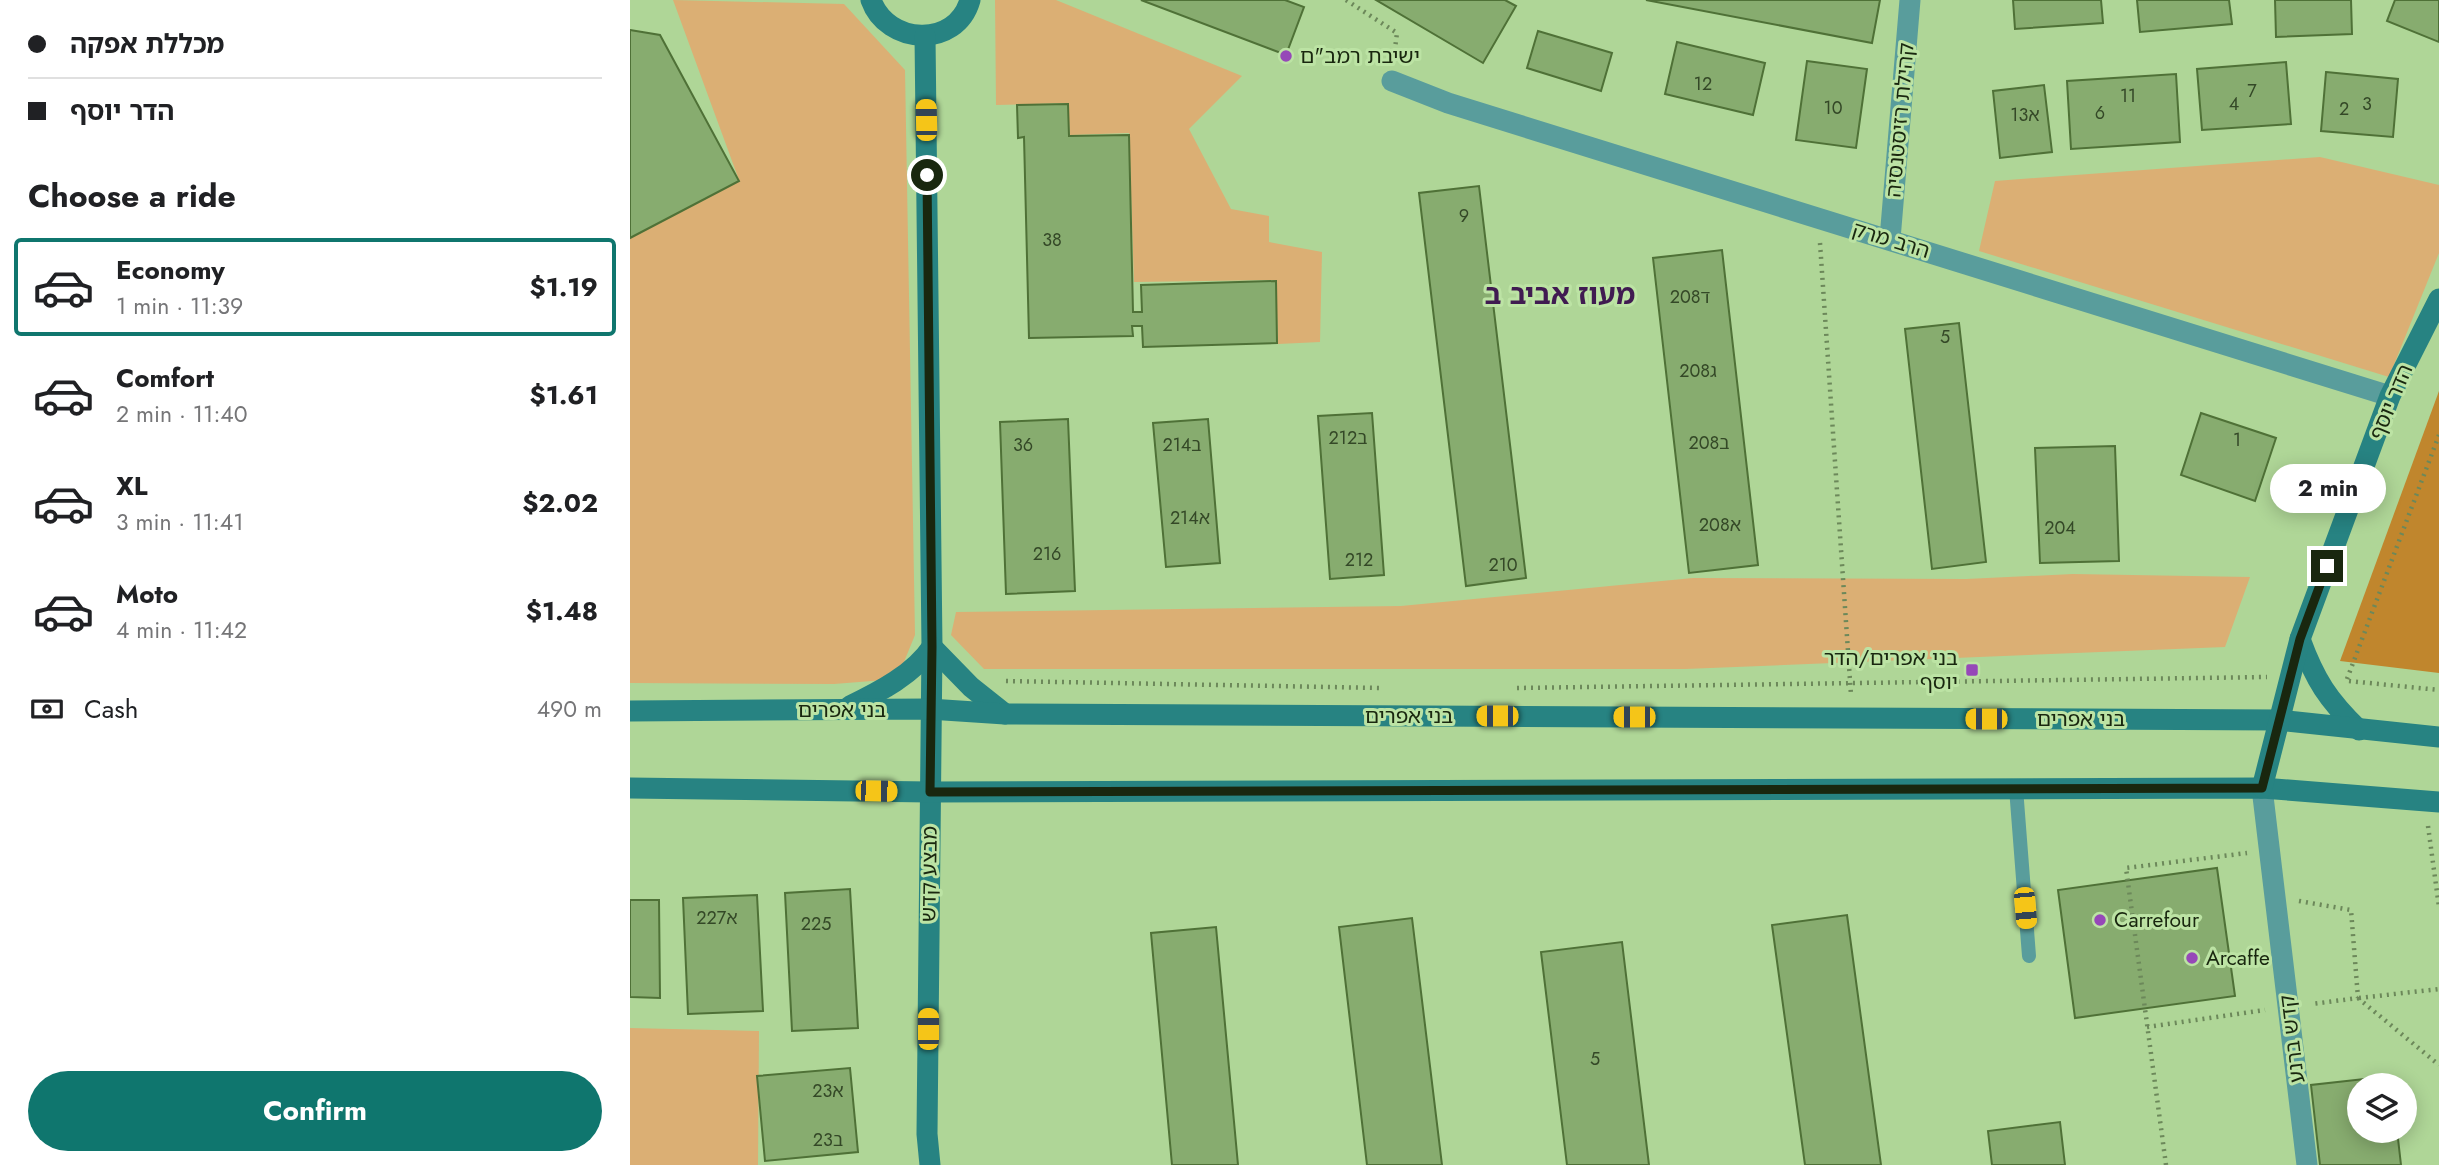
<!DOCTYPE html>
<html lang="en">
<head>
<meta charset="utf-8">
<style>
	body { margin:0; font-family:Jost,"Noto Sans Hebrew",sans-serif; background:#f2f2f2; color:#202124; height:100vh; display:flex; flex-direction:column; font-size:26px; white-space:nowrap }
	* { box-sizing:border-box; margin:0 }
	p { font-size:23px; color:#757577 }
	.icon { flex:none; width:38px; height:38px; fill:none; stroke:currentColor; stroke-width:2; stroke-linecap:round; stroke-linejoin:round }
	.map { position:relative; flex:1; overflow:hidden }
	.sheet { display:flex; flex-direction:column; background:#fff; width:630px }
	.sheet>* { flex:none }
	.top-card { display:grid; align-content:center; height:154px; padding:0 28px; background:#fff }
	.controls { position:absolute; left:1717px; top:1073px; display:grid; gap:14px }
	.controls a { display:grid; place-items:center; width:70px; height:70px; border-radius:50%; background:#fff; box-shadow:0 4px 18px #0003; font-size:35px }
	.end { position:absolute; width:32px; height:32px; margin:-16px; border:9px solid #19270f; background:#fff; box-shadow:0 0 0 4px #fff }
	.from { border-radius:50% }
	.bubble { position:absolute; height:49px; border-radius:24px; background:#fff; box-shadow:0 4px 18px #0003; font-size:23px; font-weight:700; line-height:49px; text-align:center }
	.car { position:absolute; width:21px; height:42px; margin:-21px -10px; border-radius:9px; box-shadow:0 0 5px 2px #0007; background:linear-gradient(#f5c518 24%,#345 0 40%,#f5c518 0 76%,#345 0 86%,#f5c518 0) }
	.top-card b { display:flex; align-items:center; gap:24px; height:66px; font-size:26px }
	.top-card b+b { border-top:2px solid #e0e0e0 }
	.top-card i { width:18px; height:18px; background:#202124 }
	ul { padding:0; list-style:none }
	li { display:flex; align-items:center; gap:21px; height:98px; margin:0 14px 10px; padding:0 14px; border:4px solid transparent; border-radius:7px }
	li div { flex:1 }
	li b { display:block; font-size:26px }
	li em { font-style:normal; font-weight:700 }
	li.on { border-color:#0f766e }
	li>.icon { width:63px; height:63px; stroke-width:1.5 }
	h2 { padding:0 28px; font-size:32px; line-height:84px }
	.pay { display:flex; align-items:center; gap:18px; height:77px; padding:0 28px; font-size:26px }
	.pay p { margin-inline-start:auto }
	.action { display:flex; gap:14px; margin-top:auto; padding:14px 28px }
	.action a { flex:1; height:80px; border-radius:42px; background:#0f766e; color:#fff; font-size:28px; font-weight:700; line-height:80px; text-align:center }
	main { display:flex; flex:1; min-height:0 }
	.map>svg:first-child { display:block }
</style>
</head>
<body>
<main>
<section class="sheet">
<div class="top-card">
<b><i class="from"></i>מכללת אפקה</b>
<b><i></i>הדר יוסף</b>
</div>
<h2>Choose a ride</h2>
<ul>
<li class="on"><svg class="icon" aria-label="car" viewBox="0 0 24 24"><path d="M5 17H2v-5l4-1 3-4h7l3 4 3 1v5h-3M9 17h6M6 11h13"/><circle cx="7" cy="17" r="2"/><circle cx="17" cy="17" r="2"/></svg><div><b>Economy</b><p>1 min · 11:39</p></div><em>$1.19</em></li>
<li><svg class="icon" aria-label="car" viewBox="0 0 24 24"><path d="M5 17H2v-5l4-1 3-4h7l3 4 3 1v5h-3M9 17h6M6 11h13"/><circle cx="7" cy="17" r="2"/><circle cx="17" cy="17" r="2"/></svg><div><b>Comfort</b><p>2 min · 11:40</p></div><em>$1.61</em></li>
<li><svg class="icon" aria-label="car" viewBox="0 0 24 24"><path d="M5 17H2v-5l4-1 3-4h7l3 4 3 1v5h-3M9 17h6M6 11h13"/><circle cx="7" cy="17" r="2"/><circle cx="17" cy="17" r="2"/></svg><div><b>XL</b><p>3 min · 11:41</p></div><em>$2.02</em></li>
<li><svg class="icon" aria-label="car" viewBox="0 0 24 24"><path d="M5 17H2v-5l4-1 3-4h7l3 4 3 1v5h-3M9 17h6M6 11h13"/><circle cx="7" cy="17" r="2"/><circle cx="17" cy="17" r="2"/></svg><div><b>Moto</b><p>4 min · 11:42</p></div><em>$1.48</em></li>
</ul>
<div class="pay"><svg class="icon" aria-label="cash" viewBox="0 0 24 24"><path d="M3 7h18v10H3z"/><circle cx="12" cy="12" r="2"/></svg>Cash<p>490 m</p></div>
<div class="action"><a>Confirm</a></div>
</section>
<div class="map">
<svg width="1809" height="1165" viewBox="0 0 1809 1165">
	<rect width="100%" height="100%" fill="#afd697"/>
	<g fill="#dbaf74">
		<path d="M43,0L214,4L275,70L285,635L267,679L204,684L0,683V238L109,180Z"/>
		<path d="M365,0H426L612,76L559,129L601,209L639,216V242L692,252L690,342L648,344L646,280L504,282L499,133L440,135L438,103L366,105Z"/>
		<path d="M1690,157L1809,185V253L1759,377L1349,251L1365,181Z"/>
		<path d="M1443,574L1620,577L1595,647L1055,669H354L321,635L326,612L771,606L1063,578L1336,579Z"/>
		<path d="M0,1028L129,1031L128,1165H0Z"/>
	</g>
	<path fill="#c0862d" d="M1809,391V673L1710,661Z"/>
	<g fill="#87ac6f" stroke="#4f7137" stroke-width="2">
		<path d="M511,0H655L674,7L656,55Z"/>
		<path d="M746,0H875L886,6L853,63Z"/>
		<path d="M1016,0H1250L1242,43Z"/>
		<path d="M1383,0H1471L1473,23L1385,29Z"/>
		<path d="M1507,0H1599L1602,24L1510,32Z"/>
		<path d="M1645,0H1721L1722,34L1646,37Z"/>
		<path d="M1765,0H1809V42L1757,21Z"/>
		<path d="M0,30L30,35L109,181L0,238Z"/>
		<path d="M908,31L982,53L971,91L897,68Z"/>
		<path d="M1047,42L1135,63L1123,115L1035,94Z"/>
		<path d="M1177,61L1237,69L1226,148L1166,140Z"/>
		<path d="M1656,62L1661,124L1572,130L1567,69Z"/>
		<path d="M1696,72L1768,79L1763,137L1691,131Z"/>
		<path d="M1546,74L1550,142L1441,149L1437,81Z"/>
		<path d="M1414,85L1422,152L1370,158L1363,91Z"/>
		<path d="M438,104L439,136L499,135L503,312H512L511,285L646,281L647,343L513,347L512,326H502L503,336L399,338L394,137L388,138L387,105Z"/>
		<path d="M849,186L896,578L836,586L789,193Z"/>
		<path d="M1092,250L1128,565L1059,573L1023,258Z"/>
		<path d="M1329,323L1356,562L1302,569L1275,329Z"/>
		<path d="M742,413L754,575L700,579L688,416Z"/>
		<path d="M1571,413L1646,438L1625,501L1551,475Z"/>
		<path d="M438,419L445,591L376,594L370,422Z"/>
		<path d="M578,419L590,563L536,567L523,423Z"/>
		<path d="M1485,446L1489,561L1410,563L1405,448Z"/>
		<path d="M1587,868L1605,996L1445,1018L1428,890Z"/>
		<path d="M220,889L228,1028L162,1031L155,893Z"/>
		<path d="M127,895L133,1011L58,1014L53,898Z"/>
		<path d="M0,900H29L30,998L0,997Z"/>
		<path d="M1217,915L1251,1165H1175L1142,925Z"/>
		<path d="M782,918L812,1165H737L709,927Z"/>
		<path d="M586,927L608,1165H542L521,933Z"/>
		<path d="M992,942L1019,1165H937L911,952Z"/>
		<path d="M220,1068L228,1152L135,1161L127,1076Z"/>
		<path d="M1761,1076L1762,1085H1729V1130H1767L1771,1165H1690L1681,1085Z"/>
		<path d="M1430,1122L1435,1165H1362L1358,1131Z"/>
	</g>
	<g fill="none" stroke-linecap="round" stroke-linejoin="round">
		<g stroke="#6c885a" stroke-width="4.5" stroke-dasharray="2 5" stroke-linecap="butt">
			<path d="M716,0L767,33L764,56"/>
			<path d="M1190,243L1221,695"/>
			<path d="M1717,679L1809,435"/>
			<path d="M376,681L752,688"/>
			<path d="M1719,681L1809,690"/>
			<path d="M887,688L1637,677"/>
			<path d="M1798,826L1809,907"/>
			<path d="M1669,901L1721,910L1728,998L1682,1004"/>
			<path d="M1728,998L1809,1065"/>
			<path d="M1729,998L1809,989"/>
			<path d="M1517,1027L1635,1010"/>
			<path d="M1536,1165L1496,868L1617,853"/>
		</g>
		<path stroke="#599d9c" stroke-width="14" d="M1386,788L1399,956"/>
		<g stroke="#599d9c" stroke-width="21">
			<path d="M762,81L818,103L1760,396"/>
			<path d="M1260,239L1280,0"/>
			<path d="M1632,788L1677,1165"/>
		</g>
		<g stroke="#278382" stroke-width="21">
			<path d="M241,0C257,45 326,49 340,0"/>
			<path d="M295,36L302,647L297,1134L300,1165"/>
			<path d="M1670,639C1685,680 1698,700 1729,730"/>
			<path d="M220,706C249,692 284,674 302,647L341,687L375,714"/>
			<path d="M0,711L299,709L375,714L1648,720L1809,737"/>
			<path d="M0,788L300,792L1632,788L1809,802"/>
			<path d="M1632,788L1670,639L1760,396L1809,299"/>
		</g>
	</g>
	<g fill="none" stroke-linecap="round" stroke-linejoin="round">
		<path stroke="#19270f" stroke-width="9" d="M297,175L302,647L300,792L1632,788L1670,639L1697,566"/>
	</g>
	<g fill="#9648b8" stroke="#bce3a4" stroke-width="2.5">
		<circle cx="656" cy="56" r="7"/>
		<rect x="1335" y="663" width="14" height="14" rx="3.5"/>
		<circle cx="1470" cy="920" r="7"/>
		<circle cx="1562" cy="958" r="7"/>
	</g>
	<g text-anchor="middle" stroke-width="6" stroke-linejoin="round" paint-order="stroke">
		<g font-size="18" fill="#344827">
			<text x="1073" y="90">12</text>
			<text x="1622" y="97">7</text>
			<text x="1498" y="102">11</text>
			<text x="1604" y="110">4</text>
			<text x="1737" y="110">3</text>
			<text x="1203" y="114">10</text>
			<text x="1714" y="115">2</text>
			<text x="1470" y="119">6</text>
			<text x="1395" y="121">13א</text>
			<text x="834" y="222">9</text>
			<text x="422" y="246">38</text>
			<text x="1060" y="303">208ד</text>
			<text x="1315" y="343">5</text>
			<text x="1068" y="377">208ג</text>
			<text x="718" y="444">212ב</text>
			<text x="1607" y="446">1</text>
			<text x="1079" y="449">208ב</text>
			<text x="393" y="451">36</text>
			<text x="552" y="451">214ב</text>
			<text x="560" y="524">214א</text>
			<text x="1090" y="531">208א</text>
			<text x="1430" y="534">204</text>
			<text x="417" y="560">216</text>
			<text x="729" y="566">212</text>
			<text x="873" y="571">210</text>
			<text x="87" y="924">227א</text>
			<text x="186" y="930">225</text>
			<text x="965" y="1065">5</text>
			<text x="198" y="1097">23א</text>
			<text x="198" y="1146">23ב</text>
		</g>
		<g font-size="21" fill="#19270f" stroke="#bce3a4" text-anchor="start">
			<text x="670" y="63">ישיבת רמב"ם</text>
			<text x="1328" y="665" text-anchor="end">בני אפרים/הדר<tspan x="1328" dy="24">יוסף</tspan></text>
			<text x="1484" y="927">Carrefour</text>
			<text x="1576" y="965">Arcaffe</text>
		</g>
		<g font-size="21" fill="#19270f" stroke="#bce3a4">
			<text transform="translate(1270 120) rotate(-85)" y="7">קהילת רזיסטנסיה</text>
			<text transform="translate(1261 240) rotate(17)" y="7">הרב מרק</text>
			<text transform="translate(1761 402) rotate(-67)" y="7">הדר יוסף</text>
			<text x="212" y="717">בני אפרים</text>
			<text x="779" y="723">בני אפרים</text>
			<text x="1451" y="726">בני אפרים</text>
			<text transform="translate(299 874) rotate(-89)" y="7">מבצע קדש</text>
			<text transform="translate(1662 1039) rotate(-97)" y="7">קדש ברנע</text>
		</g>
		<g font-size="28" font-weight="bold" fill="#401b51" stroke="#bce3a4">
			<text x="930" y="304">מעוז אביב ב</text>
		</g>
	</g>
</svg>
<div class="controls">
<a><svg class="icon" aria-label="layers" viewBox="0 0 24 24"><path d="M12 4l9 5-9 5-9-5zM3 14l9 5 9-5"/></svg></a>
</div>
<i class="end from" style="left:297px;top:175px"></i>
<i class="end" style="left:1697px;top:566px"></i>
<div class="bubble" style="left:1640px;top:464px;width:116px">2 min</div>
<i class="car" style="left:296px;top:120px;rotate:359deg"></i>
<i class="car" style="left:867px;top:716px;rotate:270deg"></i>
<i class="car" style="left:1004px;top:717px;rotate:270deg"></i>
<i class="car" style="left:1356px;top:719px;rotate:270deg"></i>
<i class="car" style="left:246px;top:791px;rotate:91deg"></i>
<i class="car" style="left:1395px;top:908px;rotate:175deg"></i>
<i class="car" style="left:298px;top:1029px;rotate:0deg"></i>
</div>
</main>
</body>
</html>
